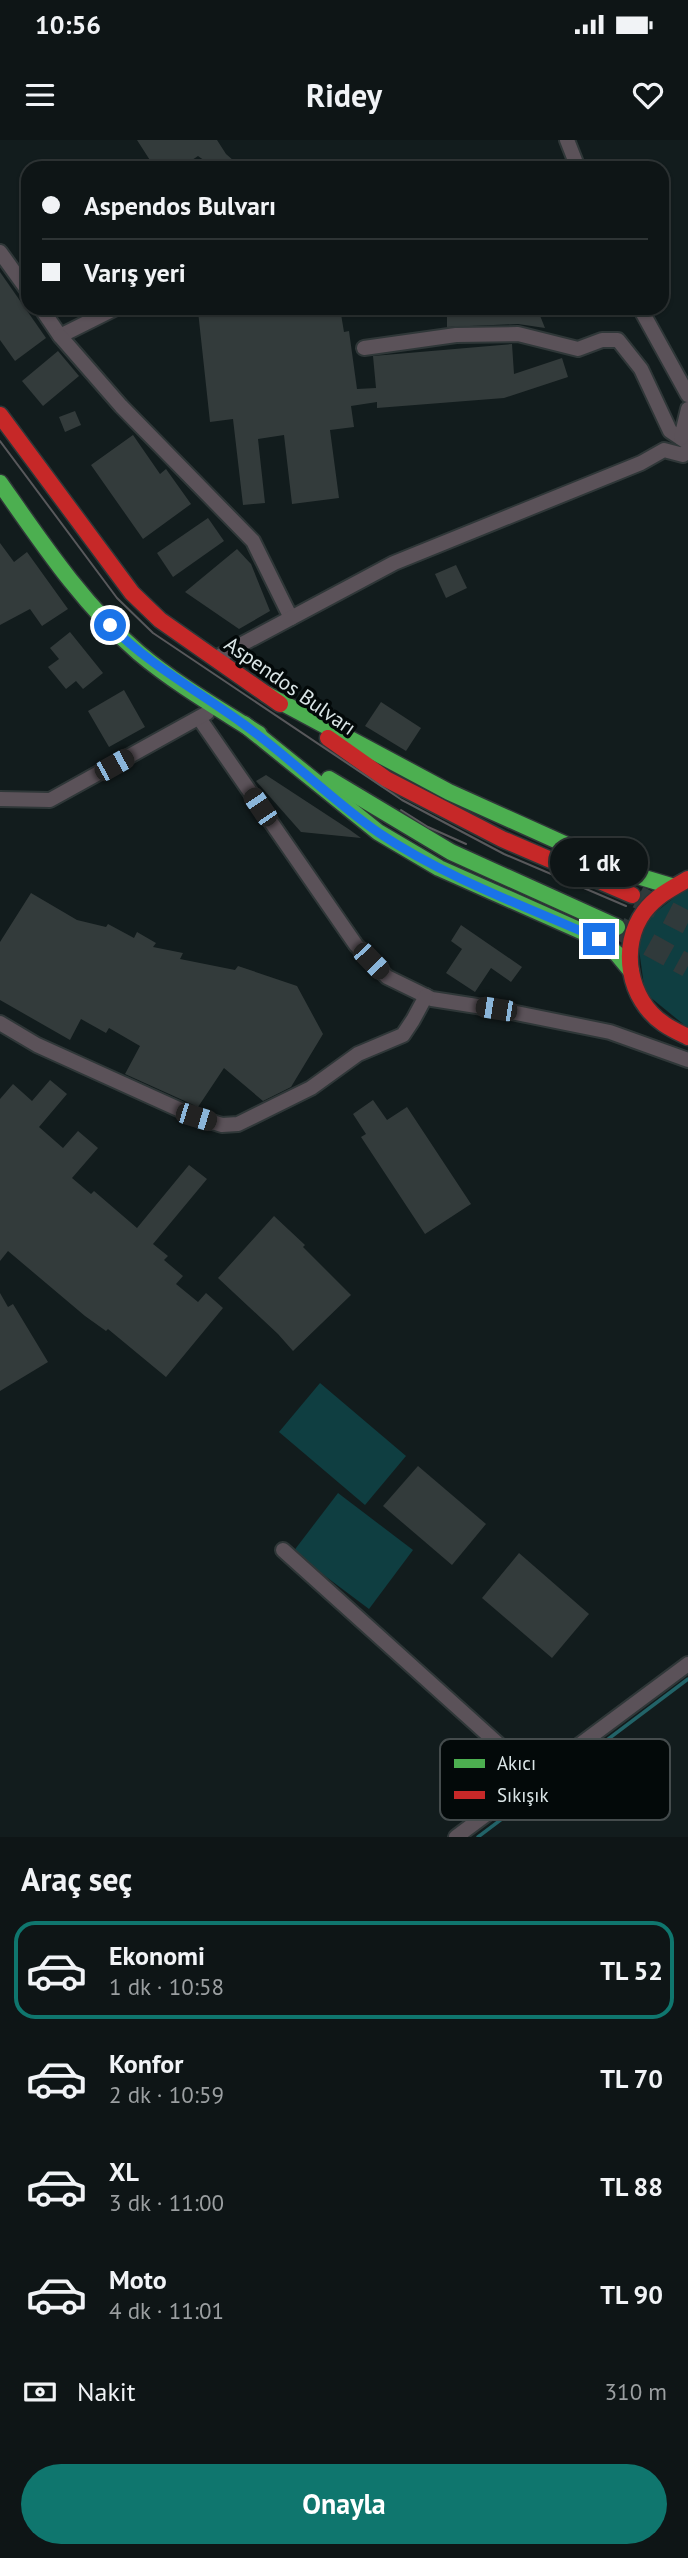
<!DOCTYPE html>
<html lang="tr">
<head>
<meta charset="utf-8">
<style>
	body { margin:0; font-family:"PT Sans",sans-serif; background:#1c2223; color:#f1f3f6; height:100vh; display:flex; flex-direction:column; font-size:26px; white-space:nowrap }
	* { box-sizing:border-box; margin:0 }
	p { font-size:23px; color:#9b9fa1 }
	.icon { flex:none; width:38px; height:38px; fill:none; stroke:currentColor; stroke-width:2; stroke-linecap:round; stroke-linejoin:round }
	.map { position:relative; height:1697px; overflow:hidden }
	.drawer { display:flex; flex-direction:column; background:#0e1516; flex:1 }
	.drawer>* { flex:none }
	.guide { position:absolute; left:21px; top:21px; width:648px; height:154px; border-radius:21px; box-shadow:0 2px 5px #0004,0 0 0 2px #2e3435; display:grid; align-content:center; height:154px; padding:0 21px; background:#0e1516 }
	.end { position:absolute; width:32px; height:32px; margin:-16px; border:9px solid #1a73e8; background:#fff; box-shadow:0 0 0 4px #fff }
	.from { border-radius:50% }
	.bubble { position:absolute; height:49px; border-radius:24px; background:#0e1516; box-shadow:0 2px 5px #0004,0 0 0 2px #2e3435; font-size:23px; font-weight:700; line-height:49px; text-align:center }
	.car { position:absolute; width:21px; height:42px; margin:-21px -10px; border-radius:9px; box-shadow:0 0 5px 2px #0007; background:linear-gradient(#222 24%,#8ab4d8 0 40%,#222 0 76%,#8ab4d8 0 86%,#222 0) }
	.guide b { display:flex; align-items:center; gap:24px; height:66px; font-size:26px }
	.guide b+b { border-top:2px solid #2e3435 }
	.guide i { width:18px; height:18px; background:#f1f3f6 }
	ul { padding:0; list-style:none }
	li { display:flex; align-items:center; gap:21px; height:98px; margin:0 14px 10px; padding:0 7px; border:4px solid transparent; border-radius:21px }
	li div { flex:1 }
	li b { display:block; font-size:26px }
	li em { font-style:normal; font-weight:700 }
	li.active { border-color:#0f766e }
	li>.icon { width:63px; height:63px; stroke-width:1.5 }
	h2 { padding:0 21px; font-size:32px; line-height:84px }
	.pay { display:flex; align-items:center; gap:18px; height:77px; padding:0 21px; font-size:26px }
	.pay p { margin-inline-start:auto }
	.primary-button { display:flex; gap:14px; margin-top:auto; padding:14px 21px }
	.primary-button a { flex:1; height:80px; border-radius:42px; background:#0f766e; color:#fff; font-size:28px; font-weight:700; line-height:80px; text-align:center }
	.status { display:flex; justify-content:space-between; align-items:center; height:49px; padding:0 35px; background:#0e1516; direction:ltr }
	.status svg { height:19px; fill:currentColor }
	header { display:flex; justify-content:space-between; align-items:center; height:91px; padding:0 21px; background:#0e1516; font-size:32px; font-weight:700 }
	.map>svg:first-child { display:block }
</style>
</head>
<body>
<div class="status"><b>10:56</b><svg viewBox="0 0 49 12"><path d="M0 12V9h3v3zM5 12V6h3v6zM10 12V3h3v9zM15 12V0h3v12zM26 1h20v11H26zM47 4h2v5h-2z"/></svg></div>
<header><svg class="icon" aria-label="menu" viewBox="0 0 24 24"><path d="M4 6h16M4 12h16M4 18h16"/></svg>Ridey<svg class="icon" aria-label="heart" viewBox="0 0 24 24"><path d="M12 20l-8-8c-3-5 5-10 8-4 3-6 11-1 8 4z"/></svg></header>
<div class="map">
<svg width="688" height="1697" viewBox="0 0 688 1697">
	<rect width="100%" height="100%" fill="#121c1d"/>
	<g fill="#0f3e41">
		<path d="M688,747V888L645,853L638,802L648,778Z"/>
		<path d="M320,1243L406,1316L365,1365L279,1292Z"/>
		<path d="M338,1353L413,1410L369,1469L293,1412Z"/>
	</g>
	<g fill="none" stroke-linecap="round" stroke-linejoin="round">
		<path stroke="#226368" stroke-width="3.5" d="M478,1697L688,1539"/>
	</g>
	<g fill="#333b3b">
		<path d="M137,0H217L226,14L242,28H215L198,16L180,28H155Z"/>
		<path d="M0,132L46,198L15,221L0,200Z"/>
		<path d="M230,168H340L344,192L349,191L357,249L376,248L373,216L512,204L514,234L562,218L568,237L504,258L377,268V262L351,266L354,287L330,290L339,358L292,364L284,295L258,299L265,363L243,365L233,279L210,282L198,171Z"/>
		<path d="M447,168H537L545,188L518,184L447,187Z"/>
		<path d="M58,211L79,236L43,266L22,241Z"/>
		<path d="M75,271L81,285L65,292L59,277Z"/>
		<path d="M133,295L160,334L166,329L191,364L143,399L91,325Z"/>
		<path d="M208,378L224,401L173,437L157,413Z"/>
		<path d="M0,403L14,422L27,412L68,469L42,486L30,469L0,485Z"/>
		<path d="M237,409L251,424L270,471L239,489L185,452Z"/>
		<path d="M456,425L467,448L446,458L435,434Z"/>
		<path d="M70,492L103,533L83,549L76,541L66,549L48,527L59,519L50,508Z"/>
		<path d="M124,550L145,587L109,607L88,571Z"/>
		<path d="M381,562L421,588L406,611L365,586Z"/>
		<path d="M266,635L350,690L361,698L301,692L256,641Z"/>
		<path d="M31,753L77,780L106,787L108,784L134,798L137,792L156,803L153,807L183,813L180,819L235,830L238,826L297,846L323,894L291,947L263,961L224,928L198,967L125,934L140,906L109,888L106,893L81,879L70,900L0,860V802Z"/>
		<path d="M461,785L522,827L511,842L491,828L475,852L446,833L462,809L451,801Z"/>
		<path d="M50,940L67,954L39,987L63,1008L78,991L98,1008L72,1038L91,1054L94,1051L137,1088L189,1025L207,1039L153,1104L168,1116L164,1120L183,1136L176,1144L198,1162L206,1153L223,1168L166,1237L108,1189L106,1191L85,1176L8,1111L0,1121V959L13,944L32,961Z"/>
		<path d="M373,960L387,980L407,967L471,1064L425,1094L361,997L366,994L353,974Z"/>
		<path d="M274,1076L305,1105L303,1107L351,1155L293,1211L278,1194L218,1138Z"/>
		<path d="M0,1153L8,1167L13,1164L48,1222L0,1251Z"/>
		<path d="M418,1326L486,1384L452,1425L383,1366Z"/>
		<path d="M519,1413L589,1474L552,1518L482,1458Z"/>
	</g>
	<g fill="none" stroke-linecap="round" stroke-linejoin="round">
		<g stroke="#303a3b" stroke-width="23" stroke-dasharray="23 11" stroke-linecap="butt">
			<path d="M638,757L688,783"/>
			<path d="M619,788L688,826"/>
		</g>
		<defs>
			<g id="street">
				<path d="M567,0L578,28"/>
				<path d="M0,112L28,151"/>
				<path d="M41,168L60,196L116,168"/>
				<path d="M640,168L688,255"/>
				<path d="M60,196L121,266L253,401L291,478"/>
				<path d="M364,208L456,195L518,194L578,209L602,200H618L641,229L670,291L688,303"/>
				<path d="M681,298L688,269"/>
				<path d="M216,518L394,423L641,323L664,310L683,315L688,310"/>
				<path d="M199,578L356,805L387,837L432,859L496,869L610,892L688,920"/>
				<path d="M0,659L50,660L207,573"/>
				<path d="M0,883L37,905L196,977L222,985L238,984L311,948L358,914L403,895L413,880L426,856"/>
				<path d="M283,1410L536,1638"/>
				<path d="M456,1697L688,1524"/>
			</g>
			<g id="fast">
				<path d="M0,343C42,403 83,465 139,513C176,544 218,568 259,594"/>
				<path d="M266,554L449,652L631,734L671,746"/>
				<path d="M244,584L378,692L439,728L599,799L617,814L631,831"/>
				<path d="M329,639L451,712L617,787"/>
			</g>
			<g id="jam">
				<path d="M0,275L132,453L160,480L280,564"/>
				<path d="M328,598L386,639L502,699L632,755"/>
				<path d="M688,739C672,748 656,756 644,772C619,806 628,860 664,884C671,889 680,893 688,897"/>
			</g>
		</defs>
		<use href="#street" stroke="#2f3738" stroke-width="18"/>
		<use href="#fast" stroke="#2f3738" stroke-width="19"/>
		<use href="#jam" stroke="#2f3738" stroke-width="19"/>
		<use href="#street" stroke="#5b5259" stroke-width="14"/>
		<use href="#fast" stroke="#4caf50" stroke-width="16"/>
		<use href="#jam" stroke="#c62828" stroke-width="16"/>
		<g stroke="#58585b" stroke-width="2">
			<path d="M0,301L117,458L153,493L402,660L504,714L626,766"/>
			<path d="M401,670L428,687L466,704"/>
		</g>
	</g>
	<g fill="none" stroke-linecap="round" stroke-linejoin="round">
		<path stroke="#1a73e8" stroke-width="9" d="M110,485C149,525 198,551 242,583C290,617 331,660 379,693C446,738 525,766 599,799"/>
	</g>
	<g text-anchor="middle" stroke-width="7" stroke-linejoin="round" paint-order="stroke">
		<g font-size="21" fill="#dbe6e7" stroke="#030909">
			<text transform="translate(290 546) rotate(35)" y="7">Aspendos Bulvarı</text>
		</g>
	</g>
	<rect x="440" y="1599" width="230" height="81" rx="10" fill="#030909" stroke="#444b4c" stroke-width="2"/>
	<rect x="454" y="1619" width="31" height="9" fill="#4caf50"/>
	<rect x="454" y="1651" width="31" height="8" fill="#c62828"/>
	<g font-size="19" fill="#dbe6e7">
		<text x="497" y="1630">Akıcı</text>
		<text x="497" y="1662">Sıkışık</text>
	</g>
</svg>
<i class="end from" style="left:110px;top:485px"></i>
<i class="end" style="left:599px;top:799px"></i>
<div class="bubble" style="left:550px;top:698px;width:98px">1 dk</div>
<i class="car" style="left:114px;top:625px;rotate:61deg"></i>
<i class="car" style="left:260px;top:667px;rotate:326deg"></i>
<i class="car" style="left:371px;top:821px;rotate:136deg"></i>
<i class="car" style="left:496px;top:869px;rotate:279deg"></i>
<i class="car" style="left:196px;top:977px;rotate:107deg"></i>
<div class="guide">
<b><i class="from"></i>Aspendos Bulvarı</b>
<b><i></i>Varış yeri</b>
</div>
</div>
<section class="drawer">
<h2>Araç seç</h2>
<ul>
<li class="active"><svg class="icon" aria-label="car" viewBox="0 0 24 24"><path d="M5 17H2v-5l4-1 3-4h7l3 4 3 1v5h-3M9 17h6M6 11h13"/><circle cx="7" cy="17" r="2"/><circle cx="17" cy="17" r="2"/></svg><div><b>Ekonomi</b><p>1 dk · 10:58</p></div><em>TL 52</em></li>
<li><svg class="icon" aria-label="car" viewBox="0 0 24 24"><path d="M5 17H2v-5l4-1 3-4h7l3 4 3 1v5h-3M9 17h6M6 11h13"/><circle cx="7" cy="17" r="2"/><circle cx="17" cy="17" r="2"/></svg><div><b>Konfor</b><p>2 dk · 10:59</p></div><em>TL 70</em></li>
<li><svg class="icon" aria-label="car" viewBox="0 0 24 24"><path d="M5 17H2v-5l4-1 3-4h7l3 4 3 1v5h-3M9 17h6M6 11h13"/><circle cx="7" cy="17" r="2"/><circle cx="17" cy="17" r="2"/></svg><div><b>XL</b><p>3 dk · 11:00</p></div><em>TL 88</em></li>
<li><svg class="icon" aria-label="car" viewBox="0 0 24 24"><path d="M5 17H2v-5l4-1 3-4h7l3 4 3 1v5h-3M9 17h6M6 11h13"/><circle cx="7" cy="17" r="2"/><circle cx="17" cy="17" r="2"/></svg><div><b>Moto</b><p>4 dk · 11:01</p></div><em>TL 90</em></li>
</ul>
<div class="pay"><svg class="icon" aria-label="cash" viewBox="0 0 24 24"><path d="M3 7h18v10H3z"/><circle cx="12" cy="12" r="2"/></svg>Nakit<p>310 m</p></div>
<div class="primary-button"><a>Onayla</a></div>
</section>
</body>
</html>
